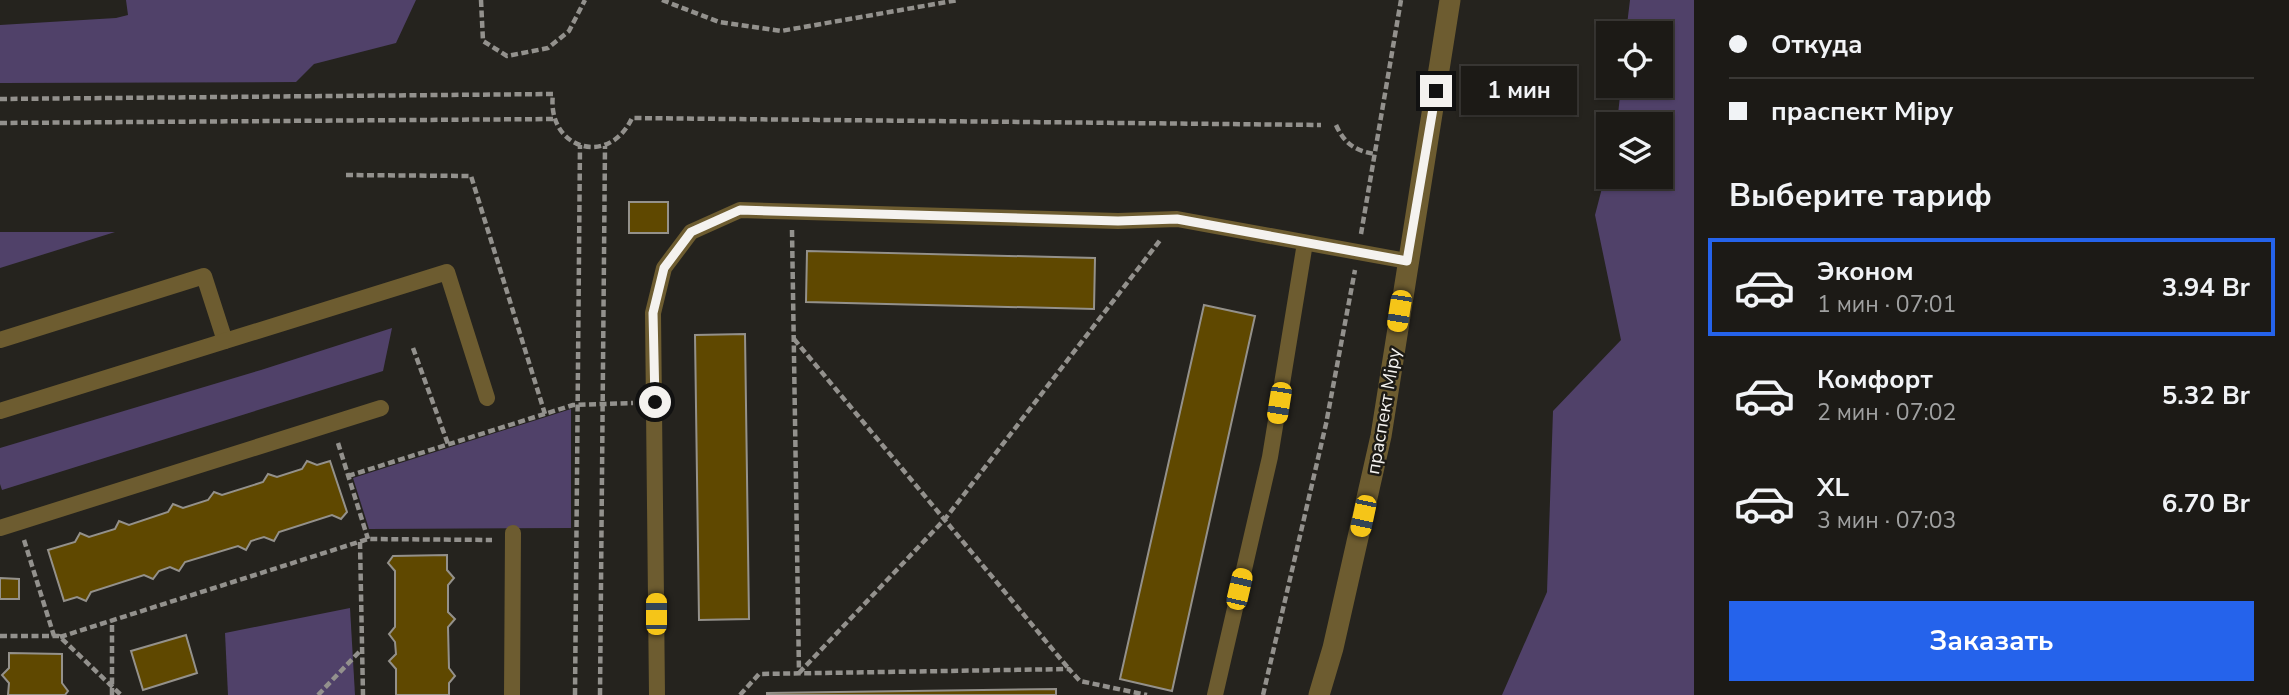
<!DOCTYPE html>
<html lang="ru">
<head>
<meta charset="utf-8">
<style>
	body { margin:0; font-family:"Nunito Sans",sans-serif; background:#292723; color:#f1f3f6; height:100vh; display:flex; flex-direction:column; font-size:26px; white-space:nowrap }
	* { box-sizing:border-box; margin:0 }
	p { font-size:23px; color:#a0a1a1 }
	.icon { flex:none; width:38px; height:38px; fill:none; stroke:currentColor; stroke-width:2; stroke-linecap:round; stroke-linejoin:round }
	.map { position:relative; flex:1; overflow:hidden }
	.panel { display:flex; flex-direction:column; background:#1c1a16; width:595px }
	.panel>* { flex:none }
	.top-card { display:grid; align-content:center; height:154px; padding:0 35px; background:#1c1a16 }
	.tools { position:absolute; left:1596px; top:21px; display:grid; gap:14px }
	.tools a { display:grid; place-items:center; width:77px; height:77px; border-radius:0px; background:#1c1a16; box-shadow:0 2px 5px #0004,0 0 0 2px #3a3835; font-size:35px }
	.end { position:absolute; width:32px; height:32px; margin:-16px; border:9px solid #f4f2ef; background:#111; box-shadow:0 0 0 4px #111 }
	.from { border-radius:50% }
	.bubble { position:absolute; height:49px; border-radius:0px; background:#1c1a16; box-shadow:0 2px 5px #0004,0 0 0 2px #3a3835; font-size:23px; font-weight:700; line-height:49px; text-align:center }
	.car { position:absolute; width:21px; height:42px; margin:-21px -10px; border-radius:9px; box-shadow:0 0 5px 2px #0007; background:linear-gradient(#f5c518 24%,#345 0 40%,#f5c518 0 76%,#345 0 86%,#f5c518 0) }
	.top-card b { display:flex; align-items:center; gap:24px; height:66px; font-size:26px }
	.top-card b+b { border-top:2px solid #3a3835 }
	.top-card i { width:18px; height:18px; background:#f1f3f6 }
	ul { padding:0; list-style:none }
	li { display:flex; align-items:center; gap:21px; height:98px; margin:0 14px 10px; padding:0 21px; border:4px solid transparent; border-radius:0px }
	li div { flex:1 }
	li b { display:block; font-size:26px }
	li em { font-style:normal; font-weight:700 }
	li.on { border-color:#2563eb }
	li>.icon { width:63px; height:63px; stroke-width:1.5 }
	h2 { padding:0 35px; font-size:32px; line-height:84px }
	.primary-button { display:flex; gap:14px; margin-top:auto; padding:14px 35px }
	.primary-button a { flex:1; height:80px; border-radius:0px; background:#2563eb; color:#fff; font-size:28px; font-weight:700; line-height:80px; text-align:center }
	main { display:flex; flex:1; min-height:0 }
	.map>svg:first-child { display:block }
</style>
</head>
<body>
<main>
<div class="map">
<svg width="1694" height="695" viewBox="0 0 1694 695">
	<rect width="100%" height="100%" fill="#25231e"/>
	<g fill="#504169">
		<path d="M126,0H416L396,43L314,64L296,82L0,83V25L116,18L128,15Z"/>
		<path d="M1630,0H1694V695H1502L1547,592L1553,411L1621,340L1595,215L1608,165V177H1661V124H1617L1621,86H1661V33H1626Z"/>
		<path d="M0,232H115L0,268Z"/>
		<path d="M392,328L383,371L2,490L0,484V448L261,370Z"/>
		<path d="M571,409V528L369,529L353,478Z"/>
		<path d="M350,608L355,695H228L225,633Z"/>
	</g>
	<g fill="#5f4800" stroke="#94918b" stroke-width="2">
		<rect x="629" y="202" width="39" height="31"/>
		<path d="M807,251L1095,258L1094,309L806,302Z"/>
		<path d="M1204,305L1255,316L1172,691L1120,679Z"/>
		<path d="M745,334L749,619L699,620L695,335Z"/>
		<path d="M307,461L317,465L330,461L347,512L341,519L332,515L279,532L274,541L264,537L251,541L246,550L238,546L185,562L179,571L170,567L159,571L153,579L144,575L91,592L86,601L77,597L64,601L48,550L75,542L80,533L89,537L115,529L119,521L129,525L168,512L173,504L183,508L208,500L214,492L222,495L263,482L268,474L277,477L302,469Z"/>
		<path d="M447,555V570L454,578L448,585V612L455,619L448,627L449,668L455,676L449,683V695H396V669L389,661L396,654L395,642L389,634L395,627V571L388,563L393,556Z"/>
		<path d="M0,578L19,579V599H0Z"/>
		<path d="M186,635L197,673L143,690L131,651Z"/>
		<path d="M9,653L62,654V683L68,691L65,695H8L9,683L2,675L9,668Z"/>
		<path d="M1056,689V695H767V693Z"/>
	</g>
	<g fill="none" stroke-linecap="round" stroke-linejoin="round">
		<g stroke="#93918d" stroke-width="4.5" stroke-dasharray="7 3.5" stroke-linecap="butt">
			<path d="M481,0L483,41L507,56L548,48L569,31L585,0"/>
			<path d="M662,0L719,22L781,31L958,0"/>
			<path d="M0,99L553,94C546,149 609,168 632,118L1321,125"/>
			<path d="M0,123L553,119"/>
			<path d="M1336,125C1344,143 1355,151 1375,154"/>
			<path d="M346,175L471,176L545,414"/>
			<path d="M792,230L799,673"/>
			<path d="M1361,234L1401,0"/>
			<path d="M794,339L1069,669"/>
			<path d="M413,348L448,444"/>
			<path d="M338,443L368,539"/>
			<path d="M348,476L573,405L633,403"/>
			<path d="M24,540L54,636"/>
			<path d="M360,542L363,695"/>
			<path d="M0,636H59L121,695"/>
			<path d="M60,637L368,539L492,540"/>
			<path d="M799,673L945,519L1161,239"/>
			<path d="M112,695V620"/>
			<path d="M318,695L361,650"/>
			<path d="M575,695L580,145"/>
			<path d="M600,695L605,146"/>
			<path d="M740,695L759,674L1069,669L1080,681L1147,695"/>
			<path d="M1263,695L1326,424L1355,270"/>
		</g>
		<g stroke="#6d5c30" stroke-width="16">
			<path d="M0,340L204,276L225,341"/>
			<path d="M0,411L447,272L487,398"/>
			<path d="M0,528L381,408"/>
			<path d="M512,695L513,533"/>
			<path d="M657,695L653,313L664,268L691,232L740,210L1118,221L1177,219L1407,261"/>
			<path d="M1215,695L1270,457L1305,243"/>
		</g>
		<path stroke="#6d5c30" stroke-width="21" d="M1319,695L1333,648L1381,436L1450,0"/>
	</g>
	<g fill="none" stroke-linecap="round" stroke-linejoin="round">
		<path stroke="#f4f2ef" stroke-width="9" d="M655,402L653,313L664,268L691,232L740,210L1118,221L1177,219L1407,261L1436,91"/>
	</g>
	<g text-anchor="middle" stroke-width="5" stroke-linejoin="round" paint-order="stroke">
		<g font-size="19" fill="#f4f2ef" stroke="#1c1a15">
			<text transform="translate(1383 411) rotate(-80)" y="7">праспект Міру</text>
		</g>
	</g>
</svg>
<div class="tools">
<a><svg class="icon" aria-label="locate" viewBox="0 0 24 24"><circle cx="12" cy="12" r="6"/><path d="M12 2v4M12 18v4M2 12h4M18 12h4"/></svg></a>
<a><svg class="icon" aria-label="layers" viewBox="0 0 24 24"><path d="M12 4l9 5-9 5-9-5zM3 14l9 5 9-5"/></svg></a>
</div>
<i class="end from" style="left:655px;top:402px"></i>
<i class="end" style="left:1436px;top:91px"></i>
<div class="bubble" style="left:1461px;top:66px;width:116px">1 мин</div>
<i class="car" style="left:1399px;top:311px;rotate:189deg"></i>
<i class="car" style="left:1279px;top:403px;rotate:189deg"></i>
<i class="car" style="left:1363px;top:516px;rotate:192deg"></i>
<i class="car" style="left:1239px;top:589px;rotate:13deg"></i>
<i class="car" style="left:656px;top:614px;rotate:0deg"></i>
</div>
<section class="panel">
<div class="top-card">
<b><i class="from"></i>Откуда</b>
<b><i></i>праспект Міру</b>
</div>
<h2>Выберите тариф</h2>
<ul>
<li class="on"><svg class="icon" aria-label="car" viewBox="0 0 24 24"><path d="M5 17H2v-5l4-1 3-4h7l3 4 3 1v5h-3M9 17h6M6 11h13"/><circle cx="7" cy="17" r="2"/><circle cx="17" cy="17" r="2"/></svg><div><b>Эконом</b><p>1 мин · 07:01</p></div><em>3.94 Br</em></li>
<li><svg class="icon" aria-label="car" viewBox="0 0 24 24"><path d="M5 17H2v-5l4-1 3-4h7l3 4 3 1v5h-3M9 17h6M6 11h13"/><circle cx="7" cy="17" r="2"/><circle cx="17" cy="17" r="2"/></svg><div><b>Комфорт</b><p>2 мин · 07:02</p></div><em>5.32 Br</em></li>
<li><svg class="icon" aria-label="car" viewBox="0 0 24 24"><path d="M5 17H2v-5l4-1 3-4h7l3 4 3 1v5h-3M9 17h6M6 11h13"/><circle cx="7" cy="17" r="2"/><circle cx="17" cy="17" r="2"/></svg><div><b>XL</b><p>3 мин · 07:03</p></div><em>6.70 Br</em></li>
</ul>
<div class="primary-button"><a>Заказать</a></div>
</section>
</main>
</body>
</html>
